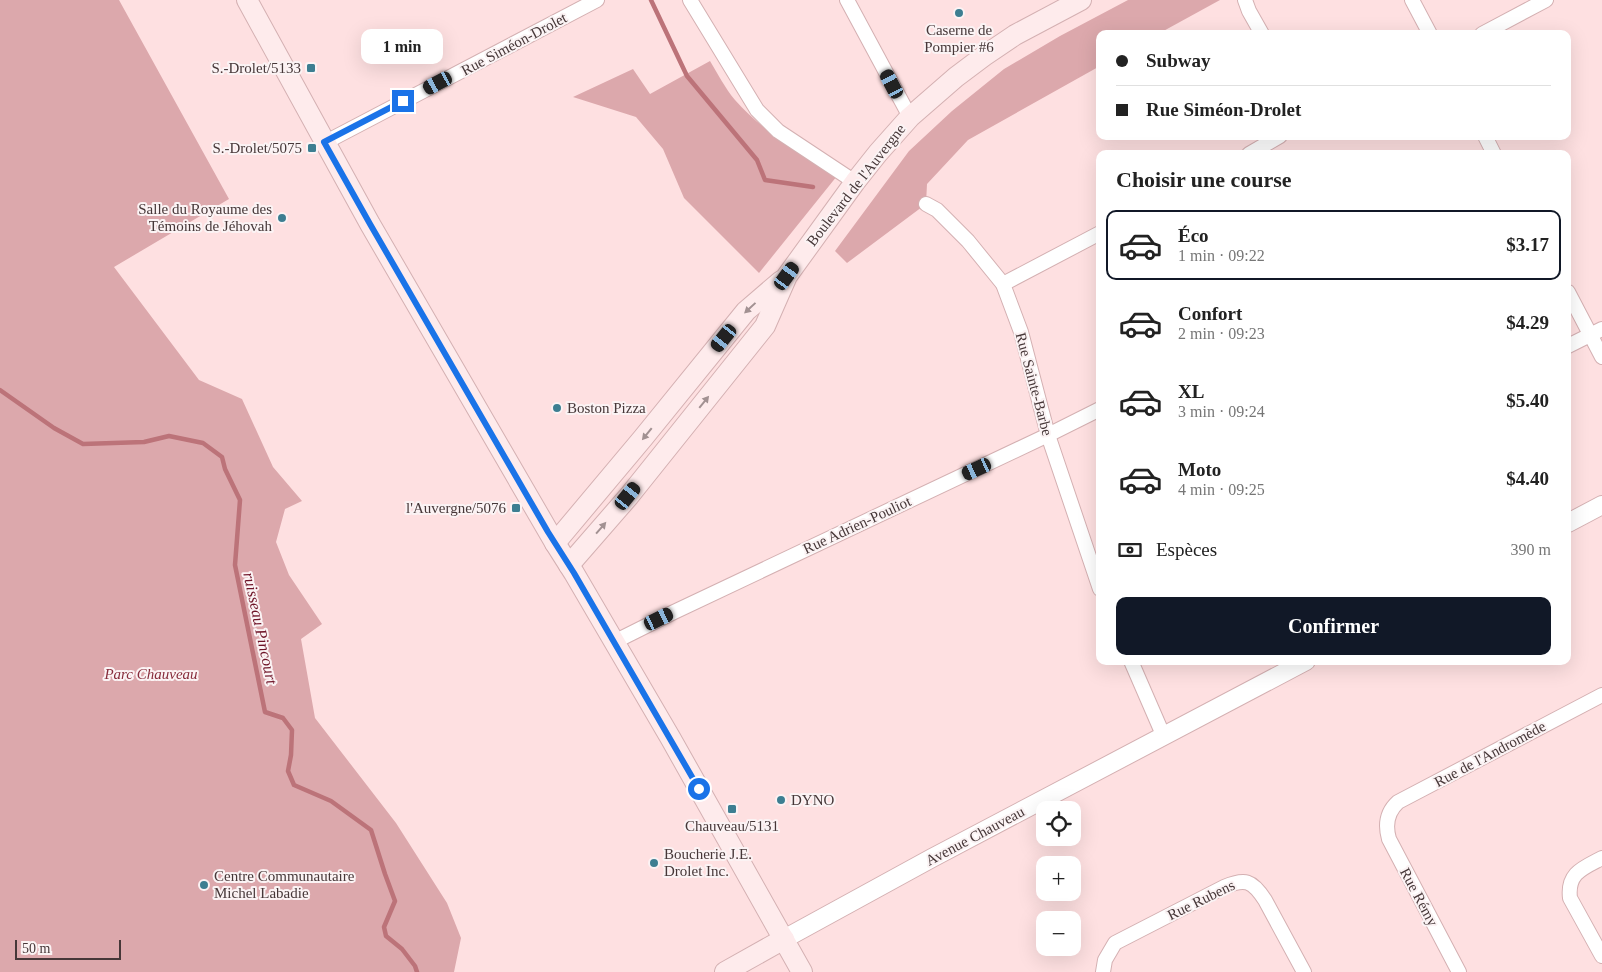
<!DOCTYPE html>
<html lang="fr">
<head>
<meta charset="utf-8">
<style>
	body { margin:0; font-family:"Times New Roman",serif; background:#f6f6f6; color:#222; height:100vh; display:flex; flex-direction:column; font-size:19px; white-space:nowrap }
	* { box-sizing:border-box; margin:0 }
	p { font-size:16px; color:#767676 }
	.icon { flex:none; width:28px; height:28px; fill:none; stroke:currentColor; stroke-width:2; stroke-linecap:round; stroke-linejoin:round }
	.map { position:relative; flex:1; overflow:hidden }
	.drawer { position:absolute; left:1096px; top:150px; width:475px; height:515px; display:flex; flex-direction:column; background:#fff; border-radius:10px; box-shadow:0 5px 20px #0002 }
	.drawer>* { flex:none }
	.top-card { position:absolute; left:1096px; top:30px; width:475px; height:110px; border-radius:10px; box-shadow:0 5px 20px #0002; display:grid; align-content:center; height:110px; padding:0 20px; background:#fff }
	.fabs { position:absolute; left:1036px; top:801px; display:grid; gap:10px }
	.fabs a { display:grid; place-items:center; width:45px; height:45px; border-radius:10px; background:#fff; box-shadow:0 5px 20px #0002; font-size:25px }
	.scale { position:absolute; left:15px; bottom:12px; width:106px; box-sizing:border-box; padding-left:5px; border:2px solid #463738; border-top:0; font-size:14px; line-height:18px; white-space:nowrap; color:#463738; -webkit-text-stroke:4px #fbf3f4; paint-order:stroke }
	.end { position:absolute; width:22px; height:22px; margin:-11px; border:6px solid #1a73e8; background:#fff; box-shadow:0 0 0 2px #fff }
	.from { border-radius:50% }
	.bubble { position:absolute; height:35px; border-radius:10px; background:#fff; box-shadow:0 5px 20px #0002; font-size:16px; font-weight:800; line-height:35px; text-align:center }
	.car { position:absolute; width:15px; height:30px; margin:-15px -8px; border-radius:6px; box-shadow:0 0 4px 1px #0007; background:linear-gradient(#222 24%,#8ab4d8 0 40%,#222 0 76%,#8ab4d8 0 86%,#222 0) }
	.top-card b { display:flex; align-items:center; gap:18px; height:48px; font-size:19px }
	.top-card b+b { border-top:1px solid #e0e0e0 }
	.top-card i { width:12px; height:12px; background:#222 }
	ul { padding:0; list-style:none }
	li { display:flex; align-items:center; gap:15px; height:70px; margin:0 10px 8px; padding:0 10px; border:2px solid transparent; border-radius:10px }
	li div { flex:1 }
	li b { display:block; font-size:19px }
	li em { font-style:normal; font-weight:800 }
	li.current { border-color:#111827 }
	li>.icon { width:45px; height:45px; stroke-width:1.5 }
	h2 { padding:0 20px; font-size:22px; line-height:60px }
	.pay { display:flex; align-items:center; gap:12px; height:55px; padding:0 20px; font-size:19px }
	.pay p { margin-inline-start:auto }
	.button { display:flex; gap:10px; margin-top:auto; padding:10px 20px }
	.button a { flex:1; height:58px; border-radius:10px; background:#111827; color:#fff; font-size:20px; font-weight:800; line-height:58px; text-align:center }
	.map>svg:first-child { display:block }
</style>
</head>
<body>
<div class="map">
<svg width="1602" height="972" viewBox="0 0 1602 972">
	<rect width="100%" height="100%" fill="#fee0e1"/>
	<g fill="#dca8ac">
		<path d="M0,0H119L229,199L114,267L199,380L242,399L273,467L302,501L285,509L276,542L289,575L322,624L301,639L315,718L396,823L447,903L461,938L454,972H0Z"/>
		<path d="M1128,0H1220L1158,34H1100V66L968,140L927,184L926,204L847,263L835,251L909,151L952,111L1004,69L1060,36Z"/>
		<path d="M710,61C718,74 725,88 735,100C763,132 802,154 837,176L759,273L684,198L663,149L636,117L573,97L633,69L650,94Z"/>
	</g>
	<g fill="none" stroke-linecap="round" stroke-linejoin="round">
		<g stroke="#bc7379" stroke-width="4.5">
			<path d="M651,0L687,76L757,160L765,180L813,187"/>
			<path d="M0,390L54,428L83,444L144,442L169,436L203,443L222,457L225,469L240,500L235,565L265,712L283,718L292,730L291,755L288,771L294,785L331,801L371,830L385,874L395,901L384,927L386,936L402,949L415,966L417,972"/>
		</g>
		<defs>
			<g id="minor">
				<path d="M690,0L757,110L778,131L855,182"/>
				<path d="M847,0L910,117"/>
				<path d="M1245,0L1249,11L1262,34"/>
				<path d="M1412,0L1430,34"/>
				<path d="M1482,34L1546,0"/>
				<path d="M1485,136L1494,154"/>
				<path d="M324,143L597,0"/>
				<path d="M1249,154L1280,136"/>
				<path d="M926,204L937,210L968,241L1003,284L1021,332L1048,435L1100,589"/>
				<path d="M1003,284L1100,233"/>
				<path d="M1568,292L1602,357"/>
				<path d="M1568,346L1602,329"/>
				<path d="M614,642L674,612L1048,435L1100,409"/>
				<path d="M1131,661L1164,737"/>
				<path d="M1602,858C1583,868 1567,873 1570,898L1602,956"/>
				<path d="M1103,972L1105,960L1115,943L1224,887C1245,878 1252,880 1265,900L1304,972"/>
				<path d="M1459,972L1389,839C1385,825 1387,812 1398,802L1602,695"/>
			</g>
			<g id="tertiary">
				<path d="M1568,523L1602,505"/>
				<path d="M784,939L932,858L1306,661"/>
			</g>
			<g id="secondary">
				<path d="M247,0L370,224L555,543L574,573L671,739L802,972"/>
				<path d="M555,543L643,438L746,311L781,281"/>
				<path d="M569,565L629,496L765,326L787,276L855,182L878,153L910,117L956,77L984,56L1015,35L1081,0"/>
				<path d="M725,972L784,939"/>
			</g>
		</defs>
		<use href="#minor" stroke="#d4b0b2" stroke-width="16"/>
		<use href="#tertiary" stroke="#d4b0b2" stroke-width="20"/>
		<use href="#secondary" stroke="#d4b0b2" stroke-width="22"/>
		<use href="#minor" stroke="#fff" stroke-width="14"/>
		<use href="#tertiary" stroke="#fff" stroke-width="18"/>
		<use href="#secondary" stroke="#feebec" stroke-width="20"/>
	</g>
	<defs><path id="oneway-solid" d="M-6-.8H1V-3.2L6.5 0L1 3.2V.8H-6Z" transform="scale(1.25)"/></defs>
	<g fill="#a29192">
		<use href="#oneway-solid" transform="translate(750 308) rotate(137)"/>
		<use href="#oneway-solid" transform="translate(704 402) rotate(-51)"/>
		<use href="#oneway-solid" transform="translate(647 434) rotate(129)"/>
		<use href="#oneway-solid" transform="translate(601 528) rotate(-49)"/>
	</g>
	<g fill="none" stroke-linecap="round" stroke-linejoin="round">
		<path stroke="#1a73e8" stroke-width="6" d="M403,101L324,142L370,224L548,532L574,573L699,789"/>
	</g>
	<g fill="#3d7e91" stroke="#fbf3f4" stroke-width="2">
		<circle cx="959" cy="13" r="5"/>
		<rect x="306" y="63" width="10" height="10" rx="2.5"/>
		<rect x="307" y="143" width="10" height="10" rx="2.5"/>
		<circle cx="282" cy="218" r="5"/>
		<circle cx="557" cy="408" r="5"/>
		<rect x="511" y="503" width="10" height="10" rx="2.5"/>
		<circle cx="781" cy="800" r="5"/>
		<rect x="727" y="804" width="10" height="10" rx="2.5"/>
		<circle cx="654" cy="863" r="5"/>
		<circle cx="204" cy="885" r="5"/>
	</g>
	<g text-anchor="middle" stroke-width="4" stroke-linejoin="round" paint-order="stroke">
		<g font-size="15" fill="#463738" stroke="#fbf3f4" text-anchor="end">
			<text x="959" y="35" text-anchor="middle">Caserne de<tspan x="959" dy="17">Pompier #6</tspan></text>
			<text x="301" y="73">S.-Drolet/5133</text>
			<text x="302" y="153">S.-Drolet/5075</text>
			<text x="272" y="214">Salle du Royaume des<tspan x="272" dy="17">Témoins de Jéhovah</tspan></text>
			<text x="567" y="413" text-anchor="start">Boston Pizza</text>
			<text x="506" y="513">l'Auvergne/5076</text>
			<text x="791" y="805" text-anchor="start">DYNO</text>
			<text x="732" y="831" text-anchor="middle">Chauveau/5131</text>
			<text x="664" y="859" text-anchor="start">Boucherie J.E.<tspan x="664" dy="17">Drolet Inc.</tspan></text>
			<text x="214" y="881" text-anchor="start">Centre Communautaire<tspan x="214" dy="17">Michel Labadie</tspan></text>
		</g>
		<g font-size="15" fill="#463738" stroke="#fbf3f4">
			<text transform="translate(514 44) rotate(-28)" y="5">Rue Siméon-Drolet</text>
			<text transform="translate(856 185) rotate(-52)" y="5">Boulevard de l'Auvergne</text>
			<text transform="translate(1034 384) rotate(75)" y="5">Rue Sainte-Barbe</text>
			<text transform="translate(857 525) rotate(-25)" y="5">Rue Adrien-Pouliot</text>
			<text transform="translate(1490 754) rotate(-28)" y="5">Rue de l'Andromède</text>
			<text transform="translate(975 836) rotate(-28)" y="5">Avenue Chauveau</text>
			<text transform="translate(1419 897) rotate(62)" y="5">Rue Rémy</text>
			<text transform="translate(1201 900) rotate(-26)" y="5">Rue Rubens</text>
		</g>
		<g font-size="15" font-style="italic" fill="#872c3b" stroke="#fbf3f4">
			<text x="151" y="679">Parc Chauveau</text>
		</g>
		<g font-size="16" font-style="italic" fill="#6e1327" stroke="#fbf3f4">
			<text transform="translate(261 628) rotate(78)" y="6">ruisseau Pincourt</text>
		</g>
	</g>
</svg>
<div class="fabs">
<a><svg class="icon" aria-label="locate" viewBox="0 0 24 24"><circle cx="12" cy="12" r="6"/><path d="M12 2v4M12 18v4M2 12h4M18 12h4"/></svg></a>
<a>+</a>
<a>−</a>
</div>
<div class="scale">50 m</div>
<i class="end from" style="left:699px;top:789px"></i>
<i class="end" style="left:403px;top:101px"></i>
<div class="bubble" style="left:361px;top:29px;width:82px">1 min</div>
<i class="car" style="left:438px;top:83px;rotate:242deg"></i>
<i class="car" style="left:892px;top:84px;rotate:332deg"></i>
<i class="car" style="left:787px;top:276px;rotate:36deg"></i>
<i class="car" style="left:724px;top:338px;rotate:219deg"></i>
<i class="car" style="left:977px;top:469px;rotate:245deg"></i>
<i class="car" style="left:628px;top:496px;rotate:39deg"></i>
<i class="car" style="left:659px;top:619px;rotate:64deg"></i>
<div class="top-card">
<b><i class="from"></i>Subway</b>
<b><i></i>Rue Siméon-Drolet</b>
</div>
<section class="drawer">
<h2>Choisir une course</h2>
<ul>
<li class="current"><svg class="icon" aria-label="car" viewBox="0 0 24 24"><path d="M5 17H2v-5l4-1 3-4h7l3 4 3 1v5h-3M9 17h6M6 11h13"/><circle cx="7" cy="17" r="2"/><circle cx="17" cy="17" r="2"/></svg><div><b>Éco</b><p>1 min · 09:22</p></div><em>$3.17</em></li>
<li><svg class="icon" aria-label="car" viewBox="0 0 24 24"><path d="M5 17H2v-5l4-1 3-4h7l3 4 3 1v5h-3M9 17h6M6 11h13"/><circle cx="7" cy="17" r="2"/><circle cx="17" cy="17" r="2"/></svg><div><b>Confort</b><p>2 min · 09:23</p></div><em>$4.29</em></li>
<li><svg class="icon" aria-label="car" viewBox="0 0 24 24"><path d="M5 17H2v-5l4-1 3-4h7l3 4 3 1v5h-3M9 17h6M6 11h13"/><circle cx="7" cy="17" r="2"/><circle cx="17" cy="17" r="2"/></svg><div><b>XL</b><p>3 min · 09:24</p></div><em>$5.40</em></li>
<li><svg class="icon" aria-label="car" viewBox="0 0 24 24"><path d="M5 17H2v-5l4-1 3-4h7l3 4 3 1v5h-3M9 17h6M6 11h13"/><circle cx="7" cy="17" r="2"/><circle cx="17" cy="17" r="2"/></svg><div><b>Moto</b><p>4 min · 09:25</p></div><em>$4.40</em></li>
</ul>
<div class="pay"><svg class="icon" aria-label="cash" viewBox="0 0 24 24"><path d="M3 7h18v10H3z"/><circle cx="12" cy="12" r="2"/></svg>Espèces<p>390 m</p></div>
<div class="button"><a>Confirmer</a></div>
</section>
</div>
</body>
</html>
